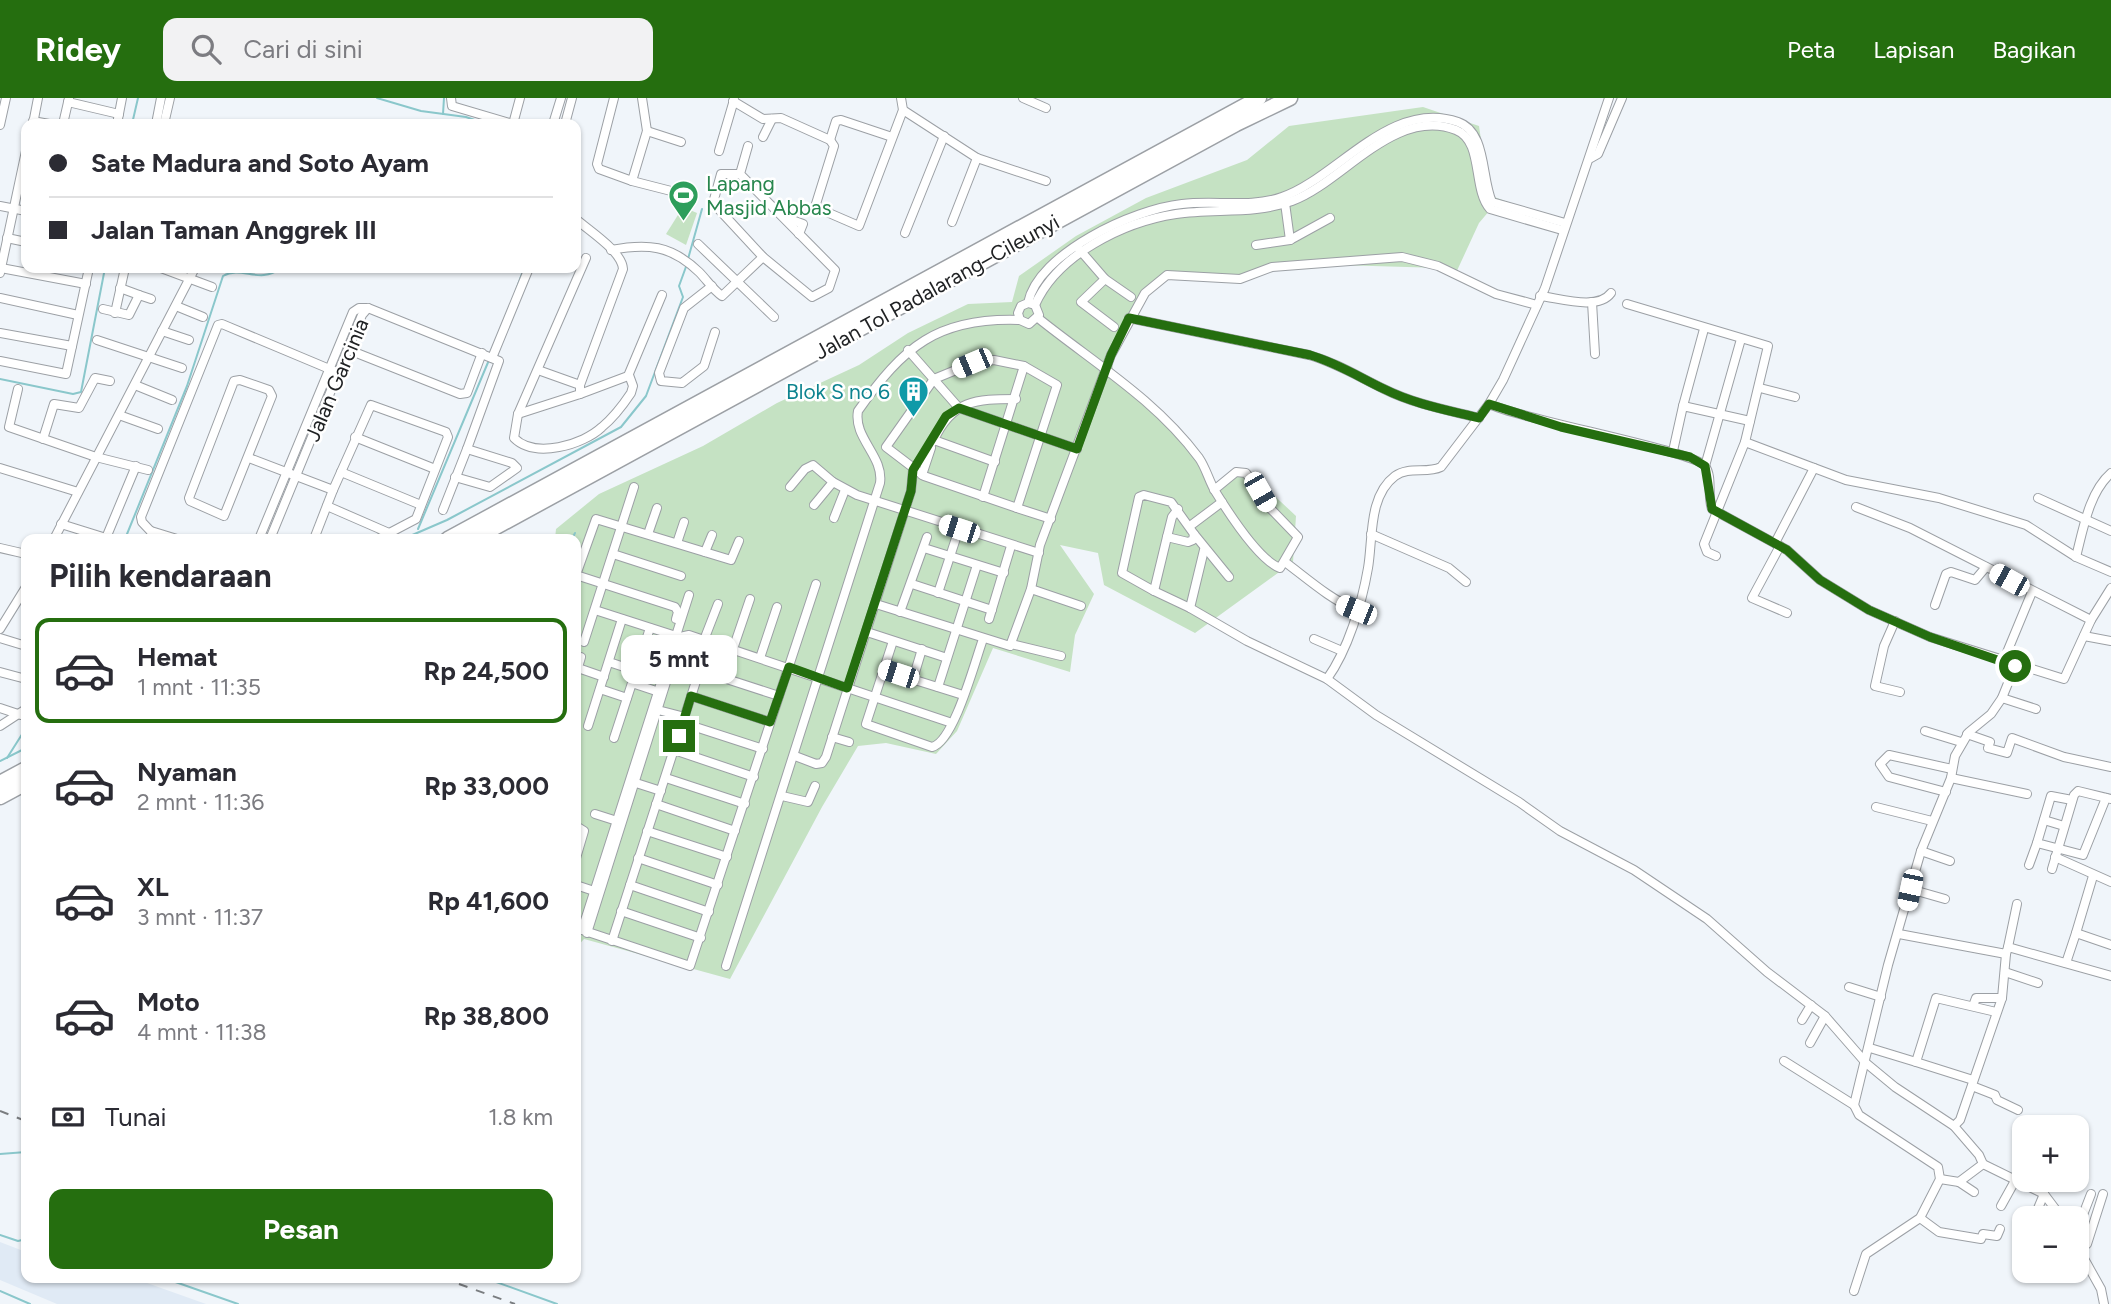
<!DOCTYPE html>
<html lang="id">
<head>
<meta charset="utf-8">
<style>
	body { margin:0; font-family:Figtree,sans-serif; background:#f2f2f3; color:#2b2b33; height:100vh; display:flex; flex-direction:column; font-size:26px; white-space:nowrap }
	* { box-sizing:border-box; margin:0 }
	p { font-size:23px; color:#7c7c81 }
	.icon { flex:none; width:38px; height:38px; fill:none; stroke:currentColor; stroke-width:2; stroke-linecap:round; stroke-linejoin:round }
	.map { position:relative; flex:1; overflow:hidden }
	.details { position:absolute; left:21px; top:436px; width:560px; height:749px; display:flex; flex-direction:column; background:#fff; border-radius:14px; box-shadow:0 2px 5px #0004 }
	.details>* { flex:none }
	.top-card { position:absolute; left:21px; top:21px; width:560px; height:154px; border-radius:14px; box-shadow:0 2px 5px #0004; display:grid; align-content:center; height:154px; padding:0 28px; background:#fff }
	.buttons { position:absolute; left:2012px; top:1017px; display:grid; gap:14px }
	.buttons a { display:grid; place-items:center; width:77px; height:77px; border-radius:14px; background:#fff; box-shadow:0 2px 5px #0004; font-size:35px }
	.end { position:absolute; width:32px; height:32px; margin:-16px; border:9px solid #256e0f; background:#fff; box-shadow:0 0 0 4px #fff }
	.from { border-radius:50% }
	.bubble { position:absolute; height:49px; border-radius:14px; background:#fff; box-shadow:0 2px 5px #0004; font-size:23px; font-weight:700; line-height:49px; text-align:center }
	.car { position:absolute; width:21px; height:42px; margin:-21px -10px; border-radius:9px; box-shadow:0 0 5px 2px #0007; background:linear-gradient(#fff 24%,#345 0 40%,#fff 0 76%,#345 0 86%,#fff 0) }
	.top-card b { display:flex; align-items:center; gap:24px; height:66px; font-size:26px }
	.top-card b+b { border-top:2px solid #e1e1e2 }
	.top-card i { width:18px; height:18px; background:#2b2b33 }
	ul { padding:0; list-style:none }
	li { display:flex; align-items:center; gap:21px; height:105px; margin:0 14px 10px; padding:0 14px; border:4px solid transparent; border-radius:14px }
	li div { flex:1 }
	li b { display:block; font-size:26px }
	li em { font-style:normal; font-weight:700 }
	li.current { border-color:#256e0f }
	li>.icon { width:63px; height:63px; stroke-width:1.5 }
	h2 { padding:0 28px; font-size:32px; line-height:84px }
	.pay { display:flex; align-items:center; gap:18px; height:77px; padding:0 28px; font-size:26px }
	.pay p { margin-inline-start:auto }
	.action { display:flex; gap:14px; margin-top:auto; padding:14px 28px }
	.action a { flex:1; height:80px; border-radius:14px; background:#256e0f; color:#fff; font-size:28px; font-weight:700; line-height:80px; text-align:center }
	header { display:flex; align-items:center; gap:42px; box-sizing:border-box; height:98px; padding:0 35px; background:#256e0f; color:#fff }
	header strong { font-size:33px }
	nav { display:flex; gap:38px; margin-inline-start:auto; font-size:24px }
	.search { width:490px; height:63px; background:#f2f2f3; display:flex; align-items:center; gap:18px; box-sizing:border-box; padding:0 24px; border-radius:14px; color:#7c7c81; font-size:26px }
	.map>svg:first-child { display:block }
</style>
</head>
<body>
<header>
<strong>Ridey</strong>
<div class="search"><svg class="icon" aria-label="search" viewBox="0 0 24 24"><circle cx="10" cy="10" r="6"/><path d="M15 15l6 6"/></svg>Cari di sini</div>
<nav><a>Peta</a><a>Lapisan</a><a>Bagikan</a></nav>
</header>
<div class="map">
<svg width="2111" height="1206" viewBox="0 0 2111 1206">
	<rect width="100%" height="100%" fill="#f0f5fa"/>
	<path fill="#e0eaf5" d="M0,1144L26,1154V1180H133L206,1206H57L0,1182Z"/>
	<g fill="#c5e2c3">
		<path d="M1423,9L1479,28L1489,97L1565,125L1490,112L1479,125L1455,177L1441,170L1304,166L1239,181L1175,174L1141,202L1112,256L1113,274C1161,307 1183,341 1214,388L1248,373L1296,418L1293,464L1195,535L1104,487L1098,455L1060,447L1094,496L1075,537L1070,574L993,550L957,633L936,656L886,645L858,648L822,709L730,881L584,841L576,850V441H555L556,431L599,396L703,348L777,305L859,267L908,235L968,206L1012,204L1019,178L1076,138L1146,100L1247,62L1289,28Z"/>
		<path d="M683,109L697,115L686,147L666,136Z"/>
	</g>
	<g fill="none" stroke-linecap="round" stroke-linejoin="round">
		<g stroke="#8ac7cb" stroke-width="2">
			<path d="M377,0L421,13L466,19L486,26"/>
			<path d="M443,16L444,0"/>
			<path d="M132,26L138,0"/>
			<path d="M688,161L702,111"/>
			<path d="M515,195L524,170"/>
			<path d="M0,281L73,296L81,294L105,170"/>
			<path d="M418,431L489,262"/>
			<path d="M125,441L187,288L223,178C242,167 259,187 281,170"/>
			<path d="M403,441L447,422L621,329L646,298L683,199L679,188L687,166"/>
			<path d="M572,441L575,435"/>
			<path d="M7,660L26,630"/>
			<path d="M0,663L26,650"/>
			<path d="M0,1056L26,1054"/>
			<path d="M0,1137L18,1143L26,1141"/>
			<path d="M164,1180L238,1206"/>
			<path d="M485,1180L557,1206"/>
			<path d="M0,1193L30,1206"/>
		</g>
		<defs>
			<g id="minor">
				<path d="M451,0L452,8L513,26"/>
				<path d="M614,0L597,66L599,71L632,83L647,33L642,0"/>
				<path d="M901,0L903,12L977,60L1046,83"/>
				<path d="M1023,0L1046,10"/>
				<path d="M1609,0L1545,190L1503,282L1489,306C1523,322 1694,353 1705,368C1713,379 1707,398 1712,411L1787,452L1820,482L1869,512L1930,539L2064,581L2091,522L2111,490"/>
				<path d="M733,3L763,21L781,20L830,42L834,48L815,109L859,128L903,12"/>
				<path d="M68,4L119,16"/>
				<path d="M33,23L49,26"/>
				<path d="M33,26L38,0"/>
				<path d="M63,26L69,0"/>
				<path d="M117,26L122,0"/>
				<path d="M156,26L161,0"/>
				<path d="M164,26L170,0"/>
				<path d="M513,26L520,0"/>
				<path d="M553,26L561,0"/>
				<path d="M565,26L572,0"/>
				<path d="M0,27L6,0"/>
				<path d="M647,33L681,44"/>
				<path d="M763,39L772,21"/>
				<path d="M830,42L836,23L841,22L892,39"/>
				<path d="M719,53L734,2"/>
				<path d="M1591,60L1598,56L1622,0"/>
				<path d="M740,76H721L713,105L763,159"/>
				<path d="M632,83L675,94"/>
				<path d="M1285,105L1290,142L1330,120"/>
				<path d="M0,108L26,113"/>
				<path d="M784,119L803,126L799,136"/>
				<path d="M952,124L977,60"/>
				<path d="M905,135L944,38"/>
				<path d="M7,140L26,144"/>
				<path d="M698,146L774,219"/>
				<path d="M1256,147L1290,142"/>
				<path d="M1079,151L1105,181L1131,199"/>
				<path d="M611,152C647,145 671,147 699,174C707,182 713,192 722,198L763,159L812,199L829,190L835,172L740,76L748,48"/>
				<path d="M586,160L518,316L514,340C535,361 583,347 602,329C613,320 623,307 631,295L633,288L629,277"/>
				<path d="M1,170L86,186"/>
				<path d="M161,170L212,189"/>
				<path d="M0,175L26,53"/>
				<path d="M1105,181L1081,204L1114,229"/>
				<path d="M712,188L684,210L659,275L661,283L682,285L704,268L715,234"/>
				<path d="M139,197L151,201"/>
				<path d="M1540,198C1559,200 1598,213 1611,195"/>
				<path d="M0,200L78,217"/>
				<path d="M1592,204L1595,256"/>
				<path d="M1028,205L1035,207L1039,217L1029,226L1020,222L1018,215L1021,208L1028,205C1038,155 1134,111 1182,106C1214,102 1251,110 1282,99C1336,81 1391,0 1458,24C1487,34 1481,80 1492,104L1565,125"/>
				<path d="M1627,206L1768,248L1745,344"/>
				<path d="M1035,207C1057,157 1123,124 1176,116C1214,110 1254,117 1292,103C1342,85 1395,8 1456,32C1484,43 1472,91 1490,111L1562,132"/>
				<path d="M176,208L203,219"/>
				<path d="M103,211L129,217L139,197L120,190"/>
				<path d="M115,215L125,170"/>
				<path d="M1038,220C1094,265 1155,301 1199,360C1206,370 1209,383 1215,393C1228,414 1259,462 1280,470L1298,439L1268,408L1246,375L1236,374L1214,392"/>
				<path d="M1129,220L1309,257C1337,265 1359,279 1384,291C1414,306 1447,312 1479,320"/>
				<path d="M162,233L189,242"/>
				<path d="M0,235L72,248"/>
				<path d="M97,242L182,270"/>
				<path d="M349,252L460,296L467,295L482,255"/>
				<path d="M908,252L959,310L1077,351"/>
				<path d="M492,260L529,170"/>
				<path d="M994,262L1024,268L1057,287L1017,410L924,378L886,349L934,281L973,265Z"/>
				<path d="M0,263L66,276L89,170"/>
				<path d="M538,272L580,287"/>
				<path d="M240,282L269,292L272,298L224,418L190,403L189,400L234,283Z"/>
				<path d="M135,287L172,302"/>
				<path d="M1760,290L1795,299"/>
				<path d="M18,291L9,329L96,359L148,372"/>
				<path d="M580,296L628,278L662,197"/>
				<path d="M1683,308L1704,231"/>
				<path d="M518,316L580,296V287L623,171C622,153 589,133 576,121"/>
				<path d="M119,317L158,331"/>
				<path d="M355,339L435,371"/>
				<path d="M43,341L54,306L79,310L95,280L110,283"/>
				<path d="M1673,353L1683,308L1750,323"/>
				<path d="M249,360L333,392L371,307L446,334L448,339L416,421L378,441"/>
				<path d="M995,364L934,342C952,302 976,301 1016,301"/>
				<path d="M1705,368L1741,241"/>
				<path d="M0,370L78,394"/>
				<path d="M341,374L421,407"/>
				<path d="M922,377L931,350"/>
				<path d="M790,389L805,371L813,367L833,384L857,397L1039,455"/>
				<path d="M1144,397L1171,404L1194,436L1193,442L1188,444L1167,439L1154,493L1122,475L1139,399Z"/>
				<path d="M983,399L1024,268"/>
				<path d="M2038,400L2111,433"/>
				<path d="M814,407L833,384"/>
				<path d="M327,408L389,435"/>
				<path d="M1856,409L1910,430L2091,522"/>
				<path d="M1017,410L1051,421"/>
				<path d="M443,412L467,351"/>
				<path d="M834,420L845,392"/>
				<path d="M61,426L106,440L136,368"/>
				<path d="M1190,428L1222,404"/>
				<path d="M151,433L177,441"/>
				<path d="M648,436L657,410"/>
				<path d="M1194,436L1229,479"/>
				<path d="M1371,436L1449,470L1466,484"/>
				<path d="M1167,439L1172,419L1178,411"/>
				<path d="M54,441L195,170"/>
				<path d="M158,441L142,424L141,419L218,227L222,226L339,275"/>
				<path d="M259,441L353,214L359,210H368L499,263L467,351L512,365L517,370L490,389L455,379"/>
				<path d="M270,441L362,217L368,210"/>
				<path d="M314,441L333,392"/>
				<path d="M677,445L684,424"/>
				<path d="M1775,445L1814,370"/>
				<path d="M1780,448L1752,500L1787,515"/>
				<path d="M0,450L26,456"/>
				<path d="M924,450L1004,475"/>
				<path d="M705,454L712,437"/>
				<path d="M613,456L681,478"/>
				<path d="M1716,458L1707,454L1704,446L1745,344L1846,382L1939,400L2026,427L2076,459L2111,474"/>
				<path d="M2076,459C2083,432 2089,394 2111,375"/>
				<path d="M1285,464C1309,482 1330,501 1356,512"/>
				<path d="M576,477L596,421L731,462L739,443"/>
				<path d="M576,477L675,509L678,514L676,521"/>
				<path d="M912,486L992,512"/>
				<path d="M1031,491L1081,508"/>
				<path d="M1154,493L1190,510L1204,452"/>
				<path d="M938,495L959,431"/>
				<path d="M689,497L582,832L690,868L816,486"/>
				<path d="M876,506L1010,548L1031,491L1040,447L1111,257L1145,195L1167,177L1240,181L1272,169L1402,159L1438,168L1496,196L1537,207"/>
				<path d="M1935,507L1946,476L1951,474L1975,482L1986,469"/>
				<path d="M1190,510L1247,543L1327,581L1376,617L1519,704L1560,733L1634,772L1707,821L1767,874L1825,918L1866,965L1895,989L1954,1028L1979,1057L1983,1066L2044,1096L2062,1120"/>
				<path d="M595,512L679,539"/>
				<path d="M900,514L927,439"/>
				<path d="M989,521L1011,448"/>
				<path d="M1895,523L1884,548L1875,588L1900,594"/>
				<path d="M0,531L26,489"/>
				<path d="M867,534L947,560"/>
				<path d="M2084,538L2111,543"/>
				<path d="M0,540L26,548"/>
				<path d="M1314,541L1342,553"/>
				<path d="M704,542L718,506"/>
				<path d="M893,543L866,626L932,649C954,644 975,563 983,541"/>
				<path d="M584,544L634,389"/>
				<path d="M678,546L680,539L689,537L952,625"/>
				<path d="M1011,546L1061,558"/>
				<path d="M733,551L750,501"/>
				<path d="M760,560L777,509"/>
				<path d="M609,564L636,573"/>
				<path d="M2003,564L2032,494"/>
				<path d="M578,570L604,579"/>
				<path d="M699,572L779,598"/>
				<path d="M883,572L963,597"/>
				<path d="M0,574L26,581"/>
				<path d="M576,576L581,559"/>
				<path d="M913,581L922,551"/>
				<path d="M1327,581C1348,552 1362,505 1368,470C1373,442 1368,398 1395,378C1409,368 1427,376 1441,369L1489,306"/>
				<path d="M632,585L662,595"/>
				<path d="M938,589L977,467"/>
				<path d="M600,591L627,600"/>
				<path d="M691,598L770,624"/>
				<path d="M2002,600L2036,611"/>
				<path d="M0,610L21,617"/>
				<path d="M654,611L685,619"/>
				<path d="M683,625L763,651"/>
				<path d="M0,628L26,611"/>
				<path d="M588,628L622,521"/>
				<path d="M1925,633L1961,644"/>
				<path d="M1967,636L1990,644L1988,650L2007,655L2012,640L2064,659L2111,669"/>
				<path d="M832,639L849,644"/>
				<path d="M614,640L650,530"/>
				<path d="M674,652L754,679"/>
				<path d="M795,658L816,666L822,665L826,659L911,393L913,372L934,342"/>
				<path d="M666,680L745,706"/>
				<path d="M1951,680L2027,696"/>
				<path d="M636,685L661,693"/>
				<path d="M1946,694L1889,679L1880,666L1889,657L1952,671"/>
				<path d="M782,698L808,704L815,688"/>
				<path d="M2072,702L2051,698L2037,745L2083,757L2106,700"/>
				<path d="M656,706L735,733"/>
				<path d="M1876,709L1932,723"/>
				<path d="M595,716L617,723"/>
				<path d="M2044,722L2064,728"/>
				<path d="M576,728L584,733L576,760"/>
				<path d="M647,733L727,759"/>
				<path d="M1921,753L1950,763"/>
				<path d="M2055,759L2111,784"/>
				<path d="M638,760L718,787"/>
				<path d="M2029,767L2037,745"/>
				<path d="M2052,771L2074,697L2078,693L2111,701"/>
				<path d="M576,787L594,793"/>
				<path d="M630,787L709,814"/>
				<path d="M1910,791L1945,801"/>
				<path d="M621,813L701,840"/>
				<path d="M587,835L673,562"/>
				<path d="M2076,835L2093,778"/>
				<path d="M1899,836L2006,856L2008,849L2111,878"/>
				<path d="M612,843L709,543"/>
				<path d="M2008,849L2017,806"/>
				<path d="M2066,865L2076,835L2111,847"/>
				<path d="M726,868L880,385C884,358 853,340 858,313C903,249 937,219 1020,222"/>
				<path d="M2005,874L2038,885"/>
				<path d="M1849,889L1881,899"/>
				<path d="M1973,908L1976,900H2002"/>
				<path d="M1802,922L1811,907"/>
				<path d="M1810,945L1825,918"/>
				<path d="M1870,950L1916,964"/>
				<path d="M1784,963L1854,1007"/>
				<path d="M1973,982L1916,964L1936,900L1996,914"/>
				<path d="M1972,988L1995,997L1997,1002L2018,1012"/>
				<path d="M1954,1028L1960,1022L2002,900L2006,856"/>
				<path d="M1940,1081L1959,1084L1983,1066"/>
				<path d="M1959,1084L1974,1094"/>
				<path d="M2001,1108L2016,1081"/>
				<path d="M1920,1120L1939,1134L1981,1141L1983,1136L1997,1138L2000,1131"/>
				<path d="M2034,1120L2044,1096"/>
				<path d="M2077,1123L2081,1122L2091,1096"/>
				<path d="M2077,1148L2101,1191L2104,1206"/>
				<path d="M2080,1152L2087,1146L2103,1096"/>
				<path d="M1854,1193L1866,1156L1920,1120L1940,1081L1938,1069L1859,1017L1854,1007L1888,867L1921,753L1951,680L1955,658L1969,634L1991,616L2002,600L2015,568"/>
			</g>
			<g id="motorway">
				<path d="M448,441L1259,0"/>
				<path d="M474,441L1236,26L1290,0"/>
				<path d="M0,685L26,671"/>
				<path d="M0,699L26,685"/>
			</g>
		</defs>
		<use href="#minor" stroke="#9ca0a5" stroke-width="10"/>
		<use href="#motorway" stroke="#9ca0a5" stroke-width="17"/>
		<use href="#minor" stroke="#fff" stroke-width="8"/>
		<use href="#motorway" stroke="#fff" stroke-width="14"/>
		<g stroke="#7a7d80" stroke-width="2" stroke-dasharray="9 9" stroke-linecap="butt">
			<path d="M0,1013L26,1023"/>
			<path d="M442,1180L515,1206"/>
		</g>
	</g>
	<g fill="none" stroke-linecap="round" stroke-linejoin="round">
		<path stroke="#256e0f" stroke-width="9" d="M679,638L691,598L770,624L789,569L847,590L911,393L913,372L946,318L959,310L1077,351L1111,257L1129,220L1310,257C1337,265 1359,279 1384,291C1414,306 1447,312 1479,320L1489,306L1561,329L1690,359L1705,368L1712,411L1787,452L1820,482L1869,512L1930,539L2015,568"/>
	</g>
	<defs>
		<symbol id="stadium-pin" viewBox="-11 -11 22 30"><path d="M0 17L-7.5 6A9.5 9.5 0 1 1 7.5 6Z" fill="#2e9e5b" stroke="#fff"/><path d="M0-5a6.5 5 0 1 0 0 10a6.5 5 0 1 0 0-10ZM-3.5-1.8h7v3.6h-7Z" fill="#fff"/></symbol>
		<symbol id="building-pin" viewBox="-11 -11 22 30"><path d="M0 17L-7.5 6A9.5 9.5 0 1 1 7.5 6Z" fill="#0f9aa8" stroke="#fff"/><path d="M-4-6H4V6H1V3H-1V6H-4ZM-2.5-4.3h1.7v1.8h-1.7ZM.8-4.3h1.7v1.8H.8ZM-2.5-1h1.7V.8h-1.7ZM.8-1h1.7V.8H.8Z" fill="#fff"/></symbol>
	</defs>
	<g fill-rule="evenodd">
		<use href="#stadium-pin" x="666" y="80" width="35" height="47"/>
		<use href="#building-pin" x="896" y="276" width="35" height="47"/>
	</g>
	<g text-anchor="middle" stroke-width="5" stroke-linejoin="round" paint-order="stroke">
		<g font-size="21" fill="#27864d" stroke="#fff" text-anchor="start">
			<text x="706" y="93">Lapang<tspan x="706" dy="24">Masjid Abbas</tspan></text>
		</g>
		<g font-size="21" fill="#202224" stroke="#fff">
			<text transform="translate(937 189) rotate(-29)" y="7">Jalan Tol Padalarang–Cileunyi</text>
			<text transform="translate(337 282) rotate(-67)" y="7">Jalan Garcinia</text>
		</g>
		<g font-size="21" fill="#0d838f" stroke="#fff" text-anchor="end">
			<text x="890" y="301">Blok S no 6</text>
		</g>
	</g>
</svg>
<div class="buttons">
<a>+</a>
<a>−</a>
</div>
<i class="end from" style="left:2015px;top:568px"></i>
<i class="end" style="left:679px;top:638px"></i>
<div class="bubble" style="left:621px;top:537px;width:116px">5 mnt</div>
<i class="car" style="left:972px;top:265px;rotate:247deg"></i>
<i class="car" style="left:1260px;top:394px;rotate:150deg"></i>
<i class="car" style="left:959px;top:431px;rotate:288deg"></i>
<i class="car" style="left:2009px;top:482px;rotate:299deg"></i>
<i class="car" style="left:1356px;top:512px;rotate:292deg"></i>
<i class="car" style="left:898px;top:576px;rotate:288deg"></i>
<i class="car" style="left:1910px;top:792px;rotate:192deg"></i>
<div class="top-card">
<b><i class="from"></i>Sate Madura and Soto Ayam</b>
<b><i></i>Jalan Taman Anggrek III</b>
</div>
<section class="details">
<h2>Pilih kendaraan</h2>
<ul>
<li class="current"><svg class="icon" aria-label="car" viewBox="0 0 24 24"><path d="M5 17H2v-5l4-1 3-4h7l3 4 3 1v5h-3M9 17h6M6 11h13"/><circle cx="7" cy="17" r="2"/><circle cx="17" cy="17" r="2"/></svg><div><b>Hemat</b><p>1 mnt · 11:35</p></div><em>Rp 24,500</em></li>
<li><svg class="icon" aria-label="car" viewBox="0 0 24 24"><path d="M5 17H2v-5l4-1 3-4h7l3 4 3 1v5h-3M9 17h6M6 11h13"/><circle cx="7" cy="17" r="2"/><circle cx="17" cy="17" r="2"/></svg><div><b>Nyaman</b><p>2 mnt · 11:36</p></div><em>Rp 33,000</em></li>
<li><svg class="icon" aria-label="car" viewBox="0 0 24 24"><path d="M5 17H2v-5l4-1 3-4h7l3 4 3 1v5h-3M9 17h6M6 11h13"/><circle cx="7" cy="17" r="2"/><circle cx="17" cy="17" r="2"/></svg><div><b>XL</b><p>3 mnt · 11:37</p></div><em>Rp 41,600</em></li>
<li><svg class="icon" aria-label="car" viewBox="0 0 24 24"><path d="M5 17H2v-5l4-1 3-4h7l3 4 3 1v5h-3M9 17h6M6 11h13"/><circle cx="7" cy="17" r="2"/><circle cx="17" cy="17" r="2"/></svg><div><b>Moto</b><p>4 mnt · 11:38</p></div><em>Rp 38,800</em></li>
</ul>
<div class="pay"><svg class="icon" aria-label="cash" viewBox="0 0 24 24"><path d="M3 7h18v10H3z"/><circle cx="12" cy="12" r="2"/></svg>Tunai<p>1.8 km</p></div>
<div class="action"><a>Pesan</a></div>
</section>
</div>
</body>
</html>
